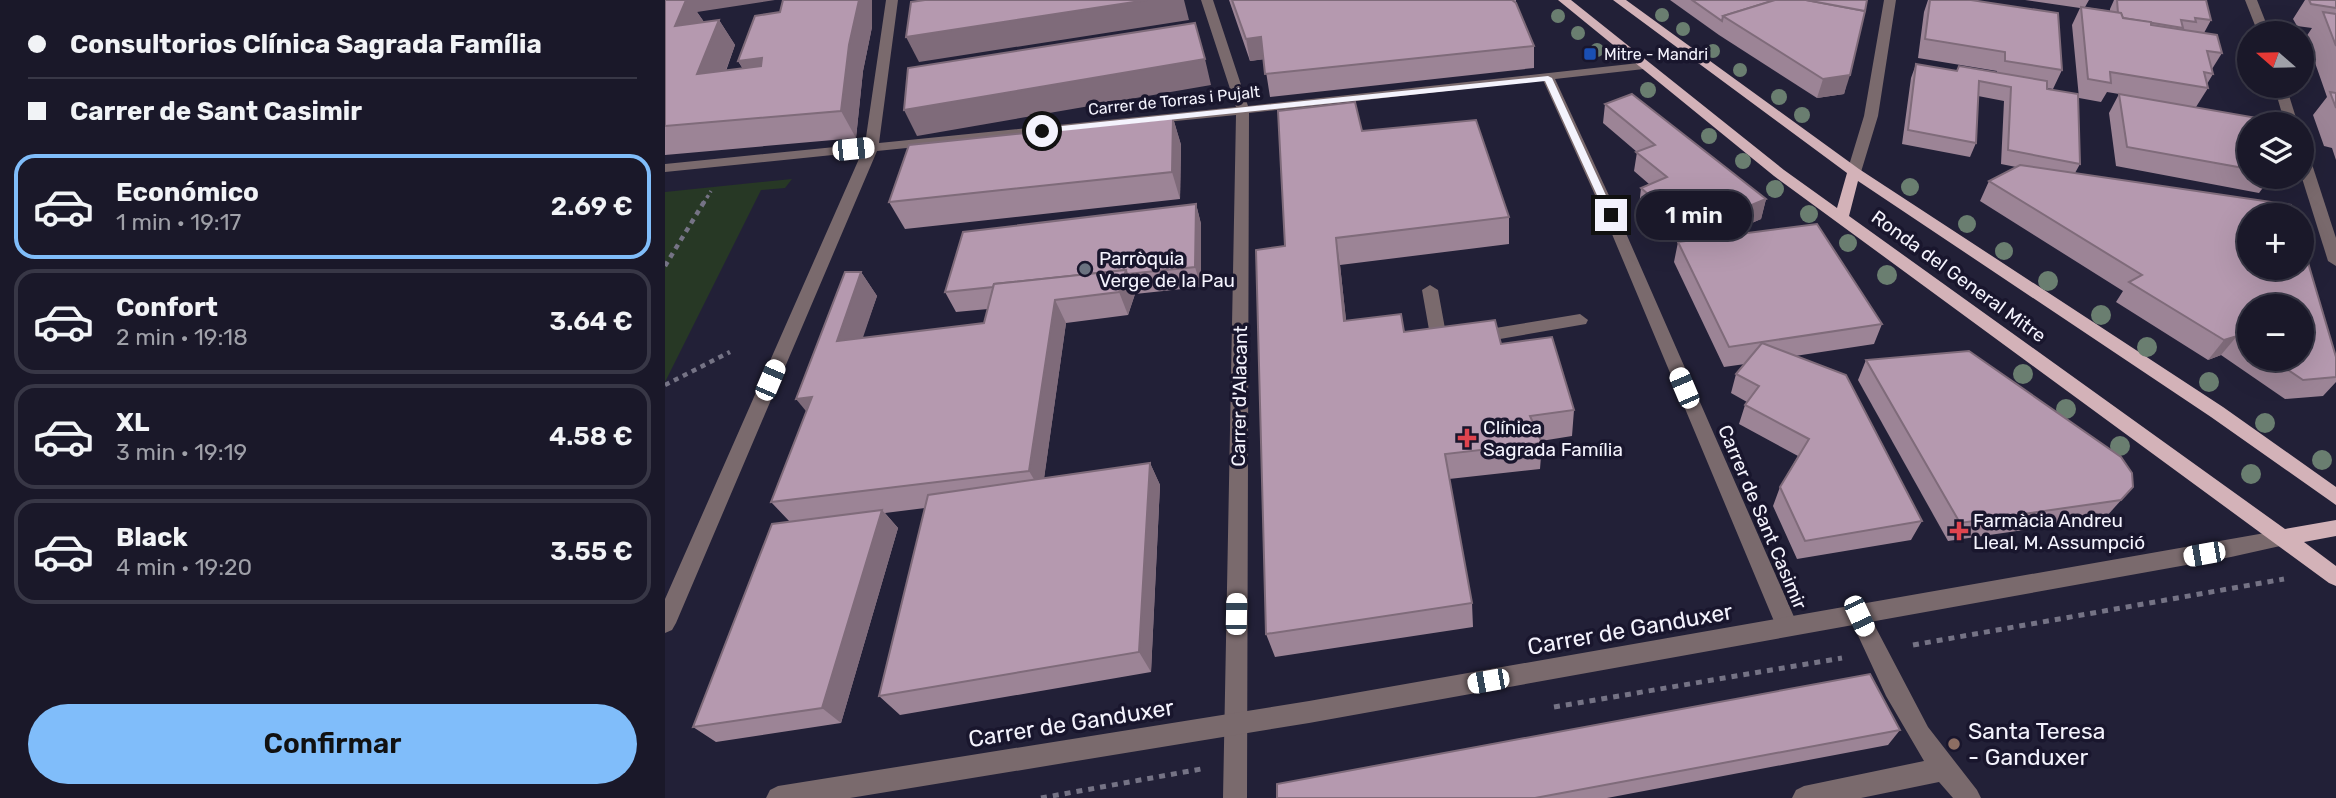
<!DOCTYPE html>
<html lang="es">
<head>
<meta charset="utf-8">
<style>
	body { margin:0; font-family:Rubik,sans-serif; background:#272535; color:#f1f3f6; height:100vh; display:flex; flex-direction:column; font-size:26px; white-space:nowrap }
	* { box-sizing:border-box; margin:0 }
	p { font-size:23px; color:#9fa0a8 }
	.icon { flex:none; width:38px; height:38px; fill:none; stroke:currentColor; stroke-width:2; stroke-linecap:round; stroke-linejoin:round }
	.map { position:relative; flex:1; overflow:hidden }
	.panel { display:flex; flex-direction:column; background:#1a1829; width:665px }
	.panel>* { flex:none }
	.hud { display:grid; align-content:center; height:154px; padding:0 28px; background:#1a1829 }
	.needle { width:46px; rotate:290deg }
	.tools { position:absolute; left:1572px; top:21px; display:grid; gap:14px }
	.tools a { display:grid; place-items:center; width:77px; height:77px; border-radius:50%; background:#1a1829; box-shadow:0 7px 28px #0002,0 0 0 2px #383746; font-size:35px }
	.end { position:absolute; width:32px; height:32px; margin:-16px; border:9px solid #f4f3fd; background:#111; box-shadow:0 0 0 4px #111 }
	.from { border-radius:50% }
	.bubble { position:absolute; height:49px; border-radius:24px; background:#1a1829; box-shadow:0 7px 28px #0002,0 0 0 2px #383746; font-size:23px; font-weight:600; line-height:49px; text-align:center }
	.car { position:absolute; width:21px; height:42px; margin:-21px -10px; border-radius:9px; box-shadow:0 0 5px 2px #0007; background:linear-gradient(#fff 24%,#345 0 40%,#fff 0 76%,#345 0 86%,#fff 0) }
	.hud b { display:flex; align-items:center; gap:24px; height:66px; font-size:26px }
	.hud b+b { border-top:2px solid #383746 }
	.hud i { width:18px; height:18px; background:#f1f3f6 }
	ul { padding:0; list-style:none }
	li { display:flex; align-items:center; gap:21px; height:105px; margin:0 14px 10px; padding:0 14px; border:4px solid #383746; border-radius:21px }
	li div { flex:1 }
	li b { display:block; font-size:26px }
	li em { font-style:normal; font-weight:600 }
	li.active { border-color:#80bdfa }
	li>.icon { width:63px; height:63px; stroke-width:1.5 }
	.button { display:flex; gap:14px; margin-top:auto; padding:14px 28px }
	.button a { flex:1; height:80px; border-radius:42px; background:#80bdfa; color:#111; font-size:28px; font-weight:600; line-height:80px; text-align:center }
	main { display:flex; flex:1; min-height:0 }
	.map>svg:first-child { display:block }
</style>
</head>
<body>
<main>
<section class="panel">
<div class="hud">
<b><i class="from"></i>Consultorios Clínica Sagrada Família</b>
<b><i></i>Carrer de Sant Casimir</b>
</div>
<ul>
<li class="active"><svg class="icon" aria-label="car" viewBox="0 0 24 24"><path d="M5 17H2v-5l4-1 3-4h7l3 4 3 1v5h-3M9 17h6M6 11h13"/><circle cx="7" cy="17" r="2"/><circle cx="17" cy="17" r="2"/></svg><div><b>Económico</b><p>1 min · 19:17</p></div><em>2.69 €</em></li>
<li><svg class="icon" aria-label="car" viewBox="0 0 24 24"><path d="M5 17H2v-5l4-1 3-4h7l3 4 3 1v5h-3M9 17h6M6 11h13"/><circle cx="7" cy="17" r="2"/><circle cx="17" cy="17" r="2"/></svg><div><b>Confort</b><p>2 min · 19:18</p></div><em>3.64 €</em></li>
<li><svg class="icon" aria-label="car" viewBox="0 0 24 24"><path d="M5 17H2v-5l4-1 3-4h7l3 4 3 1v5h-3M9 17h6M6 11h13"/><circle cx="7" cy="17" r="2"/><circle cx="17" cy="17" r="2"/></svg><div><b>XL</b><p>3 min · 19:19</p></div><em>4.58 €</em></li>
<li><svg class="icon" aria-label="car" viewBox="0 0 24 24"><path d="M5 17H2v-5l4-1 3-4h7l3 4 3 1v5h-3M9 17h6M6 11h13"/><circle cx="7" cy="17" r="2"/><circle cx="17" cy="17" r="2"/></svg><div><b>Black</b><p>4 min · 19:20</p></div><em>3.55 €</em></li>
</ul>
<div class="button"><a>Confirmar</a></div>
</section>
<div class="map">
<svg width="1671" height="798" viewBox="0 0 1671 798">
	<rect width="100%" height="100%" fill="#222037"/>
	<path fill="#273825" d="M127,179L120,188L96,190L0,382V192Z"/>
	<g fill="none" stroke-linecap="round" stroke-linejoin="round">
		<path stroke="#757385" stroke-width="3.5" stroke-dasharray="3.5 3.5" stroke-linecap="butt" d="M38,204L46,191"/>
		<g stroke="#757385" stroke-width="4.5" stroke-dasharray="5 5" stroke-linecap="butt">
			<path d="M0,266L39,202"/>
			<path d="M0,385L65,352"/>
		</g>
		<g stroke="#757385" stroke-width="5" stroke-dasharray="6 6" stroke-linecap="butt">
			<path d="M1248,645L1619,579"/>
			<path d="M889,707L1177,658"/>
			<path d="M376,798L536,769"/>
		</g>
		<g fill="#7a6a6d" fill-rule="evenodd">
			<path d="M765,285L773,290L781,334L790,336L792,340L790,344L774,347L766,341L757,290Z"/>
			<path d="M915,314L923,320L921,324L812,343L804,337L812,331Z"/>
			<path d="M1194,607L1201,609L1263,727L1312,790L1316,798H1288L1274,782L1196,798H1127L1131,790L1139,786L1259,761L1221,696L1184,616L1187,609Z"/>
		</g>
		<g fill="#7a6a6d" fill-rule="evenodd">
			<path d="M221,0H233L214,143L571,107L536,0H548L583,106L983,62V68L979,69L890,79L953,215L1133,626L1129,633L1122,636L1115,633L1111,626L939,215L878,80L584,113L582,798H558L571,115L212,151L11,623L7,630L0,633V599L197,152L0,172V164L200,144Z"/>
			<path d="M1219,0H1231L1213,116L1196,172L1189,176L1182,172L1199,116Z"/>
			<path d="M1580,0H1592L1605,33H1593Z"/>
			<path d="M1609,86H1621L1633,124H1620Z"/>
			<path d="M1636,148L1643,152L1671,238V266L1663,261L1636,175Z"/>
		</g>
		<path fill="#7a6a6d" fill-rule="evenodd" d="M1617,530L1624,532L1627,538L1624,544L1566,557L644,723L185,798H101L105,790L113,786L644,701Z"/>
		<path fill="#d3b2b8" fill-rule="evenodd" d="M893,0H906L1119,170L1172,208L1182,173L948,0H961L1194,169L1558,407L1671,487V505L1546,417L1193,181L1184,216L1620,529L1671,520V536L1639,542L1671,566V586L1664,583L1109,176Z"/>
	</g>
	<g fill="#6a7e70">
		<circle cx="997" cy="15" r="7"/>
		<circle cx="893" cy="16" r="7"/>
		<circle cx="1018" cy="29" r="7"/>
		<circle cx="913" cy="33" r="7"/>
		<circle cx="932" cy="50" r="7"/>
		<circle cx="1048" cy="51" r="7"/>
		<circle cx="1075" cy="70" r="7"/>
		<circle cx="983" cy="90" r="8"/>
		<circle cx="1114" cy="97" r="8"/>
		<circle cx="1137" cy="115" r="8"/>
		<circle cx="1044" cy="136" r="8"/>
		<circle cx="1078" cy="161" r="8"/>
		<circle cx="1245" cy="187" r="9"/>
		<circle cx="1110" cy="189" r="9"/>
		<circle cx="1144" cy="214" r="9"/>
		<circle cx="1302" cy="224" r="9"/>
		<circle cx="1183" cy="243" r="9"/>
		<circle cx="1339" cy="251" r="9"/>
		<circle cx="1222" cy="275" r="10"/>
		<circle cx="1383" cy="281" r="10"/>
		<circle cx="1436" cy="315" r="10"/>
		<circle cx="1482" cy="347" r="10"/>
		<circle cx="1358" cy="374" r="10"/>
		<circle cx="1544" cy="382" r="10"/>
		<circle cx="1401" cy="409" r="10"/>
		<circle cx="1600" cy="423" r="10"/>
		<circle cx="1455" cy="446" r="10"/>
		<circle cx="1657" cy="460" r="10"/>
		<circle cx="1586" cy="474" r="10"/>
	</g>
	<g fill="#9c8496" fill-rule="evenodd">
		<path d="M0,0L32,12L39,22L54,20L70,45L61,71L78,69L73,61L207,27L198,71L191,138L0,155Z"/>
		<path d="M564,0H851V3L869,46V68L605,97L599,59L585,61Z"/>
		<path d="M1005,0H1202L1179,94L1152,98L1054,35Z"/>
		<path d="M1263,0H1306L1397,70L1388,89L1382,88L1415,164L1410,173L1671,357V382L1658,396L1620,399L1556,355L1543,360L1451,302L1458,291L1315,201L1324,181L1351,167L1336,164L1339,101L1313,96L1311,143L1305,157L1237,144L1246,78L1251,64L1292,71L1332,72V71L1253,58L1259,12ZM1584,306L1636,359H1584Z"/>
		<path d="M1360,0H1424L1420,7L1445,11V9L1449,0H1541L1546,20L1539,33L1557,53L1547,69L1548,74L1542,84L1543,88L1531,107L1584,124V177H1606L1594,193L1451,166L1444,113L1454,94L1442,92L1436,102L1414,98L1407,25L1415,8Z"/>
		<path d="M1640,0H1671V160L1667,148L1659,146L1648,115L1662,97L1641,37L1647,28L1632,26L1628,19Z"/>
		<path d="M940,104L1101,199L1096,219L1054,237L1217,324L1209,344L1130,356L1257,521L1246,540L1132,559L1108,506L1115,487L1133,456L1074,424L1080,405L1082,402L1066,393L1071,374L1080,364L1059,367L1009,262L1013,242L1054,237L1043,227L1011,241L974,207L976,188L984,184L969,171L972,152L938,123Z"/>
		<path d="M508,118L516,145L515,199L240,229L224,202Z"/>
		<path d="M697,131L844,217V244L675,265L681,320L739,332L836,344L909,410L907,436L876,441L877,443L875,469L784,479L807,603L808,627L610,657L601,634L620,246Z"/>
		<path d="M531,204L536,224V287L470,294L463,315L401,323L379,478L485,463L495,485L486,672L235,715L214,696L260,508L220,513L233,528L176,723L51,742L28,727L125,522L106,502L196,272L212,296L197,338L319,323L323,309L291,312L280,292Z"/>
		<path d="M1201,360L1468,487L1440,518L1283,541L1193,380Z"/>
		<path d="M1235,730L1223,745L942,798H612Z"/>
	</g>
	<g fill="#7f6b7a">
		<path d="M0,0H110L32,12L39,22L10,26Z"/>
		<path d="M194,0H207V27L198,71L191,138L176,111L184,45Z"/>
		<path d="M482,0H519L524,20L254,62L241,37Z"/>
		<path d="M54,20L70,45L50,100L32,74Z"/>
		<path d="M596,37L601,59L585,61L581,39Z"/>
		<path d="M97,58L113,84L90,87L73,61Z"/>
		<path d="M540,59L546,85L252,136L239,110Z"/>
		<path d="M1185,75L1179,94L1152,98L1158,79Z"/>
		<path d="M508,118L516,145L515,199L507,172Z"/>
		<path d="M1101,199L1096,219L1054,237L1058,217Z"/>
		<path d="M531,204L536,224V287L530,267Z"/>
		<path d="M1047,207L1043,227L1011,241L1014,221Z"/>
		<path d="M671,238L675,265L684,347L679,321Z"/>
		<path d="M461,270L470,294L463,315L454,292Z"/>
		<path d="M196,272L212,296L189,364L172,341Z"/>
		<path d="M390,300L401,323L377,493L364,471Z"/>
		<path d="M1572,336L1556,355L1543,360L1559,340Z"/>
		<path d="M147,397L150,422L131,399Z"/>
		<path d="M485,463L495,485L486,672L474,652Z"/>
		<path d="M217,510L233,528L176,723L157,708Z"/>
	</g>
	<g fill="#b599af" stroke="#7f6b7a" stroke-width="2">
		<path d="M0,0H21L10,26L54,20L32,74L96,66L97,58L73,61L90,16L115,12L118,0H194L184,45L176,111L0,126Z"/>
		<path d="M260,0H482L241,37L246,2Z"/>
		<path d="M567,0H847L851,3L869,46L600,74L596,37L581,39Z"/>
		<path d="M1027,0H1110L1058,16L1057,21Z"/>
		<path d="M1110,0H1141L1200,11L1185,75L1158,79L1058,16Z"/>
		<path d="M1141,0H1202L1200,11Z"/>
		<path d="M1265,0H1306L1393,13L1397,70L1340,61V52L1260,39Z"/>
		<path d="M1452,0H1541L1546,20L1530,18L1531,22L1516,20L1518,28L1458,18L1456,13H1453Z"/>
		<path d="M1644,0H1671V8L1646,4Z"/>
		<path d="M1416,7L1456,13L1458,18L1486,22V25L1552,35L1557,53L1542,51L1548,74L1539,72L1543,88L1445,72L1446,83L1423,79Z"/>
		<path d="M1658,12L1671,14V46Z"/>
		<path d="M530,23L540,59L239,110L243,68Z"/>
		<path d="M1251,64L1292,71L1294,66L1382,81V89L1413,94L1415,164L1343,150L1346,87L1314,81L1311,143L1243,130Z"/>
		<path d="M1665,92L1671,93V108Z"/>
		<path d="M967,94L1101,199L1058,217L1047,207L1014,221L976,188L1002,177L971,152L990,145L940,104Z"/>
		<path d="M1454,94L1598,119L1599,124H1584V169L1462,147Z"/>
		<path d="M690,102L697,131L811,120L844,217L671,238L679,321L736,314L739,332L830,320L836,344L887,337L909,410L865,416L877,443L780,454L807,603L601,634L591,250L620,246L613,111Z"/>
		<path d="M508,118L507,172L224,202L244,145Z"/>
		<path d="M1355,165L1626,205L1629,215H1584V268H1636V239L1671,357V377L1638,380L1607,359H1636V306H1584V343L1572,336L1559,340L1464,282L1477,275L1324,181Z"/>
		<path d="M531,204L530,267L462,274L461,270L329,284L328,287L280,292L298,232Z"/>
		<path d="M1152,224L1217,324L1064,347L1013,242Z"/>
		<path d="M461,270L454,292L390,300L364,471L106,502L147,397L131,399L180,272H196L172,341L319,323L329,284Z"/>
		<path d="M1097,343L1181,375L1257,521L1140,541L1115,487L1144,439L1080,405L1094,386L1071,374Z"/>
		<path d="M1304,351L1456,457L1467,473L1468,487L1456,500L1295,523L1201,360Z"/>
		<path d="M485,463L474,652L214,696L263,495Z"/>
		<path d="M217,510L157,708L28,727L107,524Z"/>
		<path d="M1205,674L1235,730L870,798H612V784Z"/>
	</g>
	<path fill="#f4f3fd" d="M883,76L887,78L950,215L949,217L941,215L880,81L377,133L372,131L377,128Z"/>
	<rect fill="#1a4fb4" stroke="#19162d" stroke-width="2.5" x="918" y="47" width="14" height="14" rx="3.5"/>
	<circle fill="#6b7280" stroke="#19162d" stroke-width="2.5" cx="420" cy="269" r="7"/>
	<g fill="#e0444e" stroke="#19162d" stroke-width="2.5">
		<path d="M798.5 427.5h7v7h7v7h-7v7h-7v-7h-7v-7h7z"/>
		<path d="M1290.5 520.5h7v7h7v7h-7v7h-7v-7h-7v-7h7z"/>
	</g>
	<circle fill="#8d6e63" stroke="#19162d" stroke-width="2.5" cx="1289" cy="744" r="7"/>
	<g text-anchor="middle" stroke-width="7" stroke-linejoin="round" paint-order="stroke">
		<g font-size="16" fill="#f4f3fd" stroke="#19162d" text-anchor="start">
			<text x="939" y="60">Mitre - Mandri</text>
		</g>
		<g font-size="16" fill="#f4f3fd" stroke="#19162d">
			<text transform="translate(509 100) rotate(-6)" y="6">Carrer de Torras i Pujalt</text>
		</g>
		<g font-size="19" fill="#f4f3fd" stroke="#19162d" text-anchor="start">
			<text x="434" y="265">Parròquia<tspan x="434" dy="22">Verge de la Pau</tspan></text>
			<text x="818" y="434">Clínica<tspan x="818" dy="22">Sagrada Família</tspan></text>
			<text x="1308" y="527">Farmàcia Andreu<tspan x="1308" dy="22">Lleal, M. Assumpció</tspan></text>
		</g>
		<g font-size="19" fill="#f4f3fd" stroke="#19162d">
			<text transform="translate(1294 276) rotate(36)" y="7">Ronda del General Mitre</text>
			<text transform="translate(574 396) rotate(-89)" y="7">Carrer d'Alacant</text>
			<text transform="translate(1098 517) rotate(67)" y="7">Carrer de Sant Casimir</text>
		</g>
		<g font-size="23" fill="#f4f3fd" stroke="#19162d">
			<text transform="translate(965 629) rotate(-10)" y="8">Carrer de Ganduxer</text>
			<text transform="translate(406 723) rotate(-9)" y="8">Carrer de Ganduxer</text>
		</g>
		<g font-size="23" fill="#f4f3fd" stroke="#19162d" text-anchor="start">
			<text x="1303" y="739">Santa Teresa<tspan x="1303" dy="26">- Ganduxer</tspan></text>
		</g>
	</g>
</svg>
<div class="tools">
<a><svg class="needle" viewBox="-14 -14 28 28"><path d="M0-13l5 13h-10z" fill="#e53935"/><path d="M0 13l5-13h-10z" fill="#9fa0a8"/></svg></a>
<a><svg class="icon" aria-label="layers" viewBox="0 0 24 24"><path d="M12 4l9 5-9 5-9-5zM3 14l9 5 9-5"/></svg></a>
<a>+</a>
<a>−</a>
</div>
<i class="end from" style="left:377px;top:131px"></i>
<i class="end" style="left:946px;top:215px"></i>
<div class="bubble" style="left:971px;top:191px;width:116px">1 min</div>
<i class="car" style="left:188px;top:149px;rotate:84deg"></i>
<i class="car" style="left:105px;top:380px;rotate:23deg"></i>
<i class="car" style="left:1019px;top:388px;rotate:337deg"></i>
<i class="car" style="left:1539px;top:554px;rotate:260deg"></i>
<i class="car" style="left:571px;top:614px;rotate:1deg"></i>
<i class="car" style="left:1194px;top:616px;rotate:155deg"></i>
<i class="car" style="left:823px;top:681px;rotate:260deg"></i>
</div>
</main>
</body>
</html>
